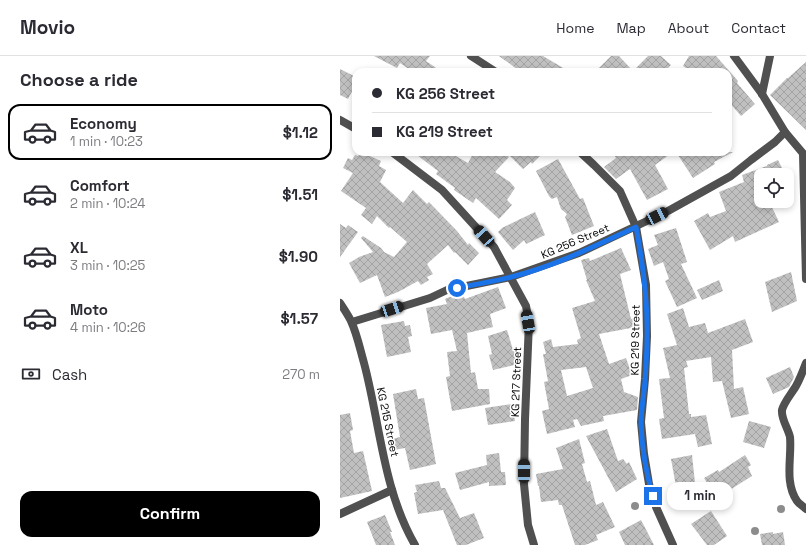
<!DOCTYPE html>
<html lang="en">
<head>
<meta charset="utf-8">
<style>
	body { margin:0; font-family:"Space Grotesk",sans-serif; background:#f2f2f3; color:#2b2b33; height:100vh; display:flex; flex-direction:column; font-size:15px; white-space:nowrap }
	* { box-sizing:border-box; margin:0 }
	p { font-size:13px; color:#7c7c81 }
	.icon { flex:none; width:22px; height:22px; fill:none; stroke:currentColor; stroke-width:2; stroke-linecap:round; stroke-linejoin:round }
	.map { position:relative; flex:1; overflow:hidden }
	.drawer { display:flex; flex-direction:column; background:#fff; width:340px }
	.drawer>* { flex:none }
	.top-card { position:absolute; left:12px; top:12px; width:380px; height:88px; border-radius:12px; box-shadow:0 2px 6px #0003; display:grid; align-content:center; height:88px; padding:0 20px; background:#fff }
	.controls { position:absolute; left:414px; top:112px; display:grid; gap:8px }
	.controls a { display:grid; place-items:center; width:40px; height:40px; border-radius:8px; background:#fff; box-shadow:0 2px 6px #0003; font-size:20px }
	.end { position:absolute; width:18px; height:18px; margin:-9px; border:5px solid #1a73e8; background:#fff; box-shadow:0 0 0 2px #fff }
	.from { border-radius:50% }
	.bubble { position:absolute; height:28px; border-radius:12px; background:#fff; box-shadow:0 2px 6px #0003; font-size:13px; font-weight:700; line-height:28px; text-align:center }
	.car { position:absolute; width:12px; height:24px; margin:-12px -6px; border-radius:5px; box-shadow:0 0 3px 1px #0007; background:linear-gradient(#222 24%,#8ab4d8 0 40%,#222 0 76%,#8ab4d8 0 86%,#222 0) }
	.top-card b { display:flex; align-items:center; gap:14px; height:38px; font-size:15px }
	.top-card b+b { border-top:1px solid #e1e1e2 }
	.top-card i { width:10px; height:10px; background:#2b2b33 }
	ul { padding:0; list-style:none }
	li { display:flex; align-items:center; gap:12px; height:56px; margin:0 8px 6px; padding:0 12px; border:2px solid transparent; border-radius:12px }
	li div { flex:1 }
	li b { display:block; font-size:15px }
	li em { font-style:normal; font-weight:700 }
	li.current { border-color:#000 }
	li>.icon { width:36px; height:36px; stroke-width:1.5 }
	h2 { padding:0 20px; font-size:18px; line-height:48px }
	.pay { display:flex; align-items:center; gap:10px; height:44px; padding:0 20px; font-size:15px }
	.pay p { margin-inline-start:auto }
	.button { display:flex; gap:8px; margin-top:auto; padding:8px 20px }
	.button a { flex:1; height:46px; border-radius:12px; background:#000; color:#fff; font-size:16px; font-weight:700; line-height:46px; text-align:center }
	header { display:flex; align-items:center; gap:24px; box-sizing:border-box; height:56px; padding:0 20px; background:#fff; border-bottom:1px solid #e1e1e2 }
	header strong { font-size:19px }
	nav { display:flex; gap:22px; margin-inline-start:auto; font-size:14px }
	main { display:flex; flex:1; min-height:0 }
	.map>svg:first-child { display:block }
</style>
</head>
<body>
<header>
<strong>Movio</strong>
<nav><a>Home</a><a>Map</a><a>About</a><a>Contact</a></nav>
</header>
<main>
<section class="drawer">
<h2>Choose a ride</h2>
<ul>
<li class="current"><svg class="icon" aria-label="car" viewBox="0 0 24 24"><path d="M5 17H2v-5l4-1 3-4h7l3 4 3 1v5h-3M9 17h6M6 11h13"/><circle cx="7" cy="17" r="2"/><circle cx="17" cy="17" r="2"/></svg><div><b>Economy</b><p>1 min · 10:23</p></div><em>$1.12</em></li>
<li><svg class="icon" aria-label="car" viewBox="0 0 24 24"><path d="M5 17H2v-5l4-1 3-4h7l3 4 3 1v5h-3M9 17h6M6 11h13"/><circle cx="7" cy="17" r="2"/><circle cx="17" cy="17" r="2"/></svg><div><b>Comfort</b><p>2 min · 10:24</p></div><em>$1.51</em></li>
<li><svg class="icon" aria-label="car" viewBox="0 0 24 24"><path d="M5 17H2v-5l4-1 3-4h7l3 4 3 1v5h-3M9 17h6M6 11h13"/><circle cx="7" cy="17" r="2"/><circle cx="17" cy="17" r="2"/></svg><div><b>XL</b><p>3 min · 10:25</p></div><em>$1.90</em></li>
<li><svg class="icon" aria-label="car" viewBox="0 0 24 24"><path d="M5 17H2v-5l4-1 3-4h7l3 4 3 1v5h-3M9 17h6M6 11h13"/><circle cx="7" cy="17" r="2"/><circle cx="17" cy="17" r="2"/></svg><div><b>Moto</b><p>4 min · 10:26</p></div><em>$1.57</em></li>
</ul>
<div class="pay"><svg class="icon" aria-label="cash" viewBox="0 0 24 24"><path d="M3 7h18v10H3z"/><circle cx="12" cy="12" r="2"/></svg>Cash<p>270 m</p></div>
<div class="button"><a>Confirm</a></div>
</section>
<div class="map">
<svg width="466" height="489" viewBox="0 0 466 489">
	<defs>
		<pattern id="building-cross-hatch" width="8" height="8" patternUnits="userSpaceOnUse"><rect width="8" height="8" fill="#c0c0c0"/><path d="M0 0l8 8M0 8l8-8" fill="none" stroke="#a3a3a3"/></pattern>
	</defs>
	<rect width="100%" height="100%" fill="#fff"/>
	<g fill="url(#building-cross-hatch)" fill-rule="evenodd">
		<path d="M34,0H90L86,5L102,16H73L60,7L57,12Z"/>
		<path d="M159,0H203L230,16H181Z"/>
		<path d="M271,0H279L293,15L308,0H321L331,9L324,16H255Z"/>
		<path d="M349,0H376L398,25L397,27L415,48L401,60L388,45V16H352L343,10Z"/>
		<path d="M466,6V74L430,39L447,22H448Z"/>
		<path d="M0,13L16,21V28L8,43L0,39Z"/>
		<path d="M21,96L41,105L39,110L46,114L40,126L63,147L73,134L87,148L89,146L117,175L128,189L129,187L139,197L128,209L115,196L114,197L108,189L87,208L93,218L87,221L89,224L81,229L78,225L58,236L45,241L37,219L20,227L9,207L19,201L33,196L21,182L23,180L41,192L44,196L54,201L67,186L50,171L49,172L37,160L32,168L21,159L26,152L1,135L13,117L3,112L8,102L12,104L15,99L18,100Z"/>
		<path d="M73,96H109L128,107L134,96H147L154,100L158,96H164L169,101L155,116L170,126L175,132L167,144L172,149L159,163L136,142L133,147L114,134L115,132L96,118L98,115Z"/>
		<path d="M166,96H204L192,108L191,106L183,113Z"/>
		<path d="M273,96H333L315,109L328,133L307,144L290,113L276,123L264,111L276,102Z"/>
		<path d="M336,96H393L374,106L375,108L353,122Z"/>
		<path d="M218,103L240,143L243,142L254,170L232,179L225,161L227,158L221,153L217,141L212,143L209,140L196,115Z"/>
		<path d="M438,104L443,114L431,119H421V145H429L439,166L395,186L393,180L370,194L354,165L368,157L370,161L386,155L379,136L404,126L402,119L427,110V109Z"/>
		<path d="M195,156L205,179L186,188L184,184L173,194L158,176L162,172Z"/>
		<path d="M0,168L6,172L8,169L18,176L0,201Z"/>
		<path d="M336,172L347,206L341,208L357,242L337,251L325,225L329,223L323,206L314,210L308,193L318,189L314,179Z"/>
		<path d="M281,192L291,214L280,218L291,263L294,262L296,271L259,278L269,308L286,302L292,319L281,323L284,336L298,341L297,354L263,360L264,365L241,370L237,363L233,364L235,371L207,378L202,355L209,353L204,326L208,325L203,298H206L203,286L211,283L213,291L238,288L237,284L241,282L232,252L255,245L246,224H247L241,204L249,202L250,205ZM246,311L253,332L227,340L221,314Z"/>
		<path d="M451,216L457,245L432,256L425,226Z"/>
		<path d="M379,224L383,235L362,244L357,234Z"/>
		<path d="M158,231L166,252L150,258L153,271L127,277L131,317L135,316L138,333H149L150,348L112,355L106,321L110,320L107,296L117,295L112,274L91,278L86,252L107,248L105,243L116,238L122,237L125,243Z"/>
		<path d="M343,252L349,271L365,267L368,277L405,263L413,286L392,294L394,333L403,331L409,358L391,362L382,325L373,326L371,301L346,305L348,311L344,312L349,358H351V361L366,359L372,388L358,391L355,378L322,383L319,363L324,362L319,323L330,322L323,292L337,289L327,258Z"/>
		<path d="M64,265L65,270L70,269L72,280L68,281L71,296L47,301L41,269Z"/>
		<path d="M167,274L173,294L174,293L178,308L153,314L149,299L152,298L148,280Z"/>
		<path d="M450,311L454,321L449,331L433,338L426,322Z"/>
		<path d="M76,333L78,343L84,342L96,408L70,414L65,392L54,394L52,383L60,381L53,338Z"/>
		<path d="M172,348L175,365L148,369L145,352Z"/>
		<path d="M10,357L13,374L10,375L14,397L23,395L32,435L0,442V359Z"/>
		<path d="M409,365L431,371L424,392L403,386Z"/>
		<path d="M267,373L278,405L283,403L287,408L289,406L297,423L276,436L246,380Z"/>
		<path d="M239,383L245,407L242,408L247,426L250,425L256,449L263,446L275,471L256,479L258,484L245,489H235L222,449H219L218,444L201,446L199,430H198L196,418L223,413L216,392Z"/>
		<path d="M159,397L161,416H165L166,429L149,430V426L120,434L115,417L147,409L146,399Z"/>
		<path d="M352,399L355,427L336,430L331,403Z"/>
		<path d="M405,399L411,409L408,411L412,420L377,442L364,422L378,414L379,416Z"/>
		<path d="M99,425L101,432H105L120,462L134,457L144,482L126,489H117L103,454L78,458L74,437L77,436L75,429Z"/>
		<path d="M371,455L387,480L374,489H367L351,468Z"/>
		<path d="M45,459L52,476H50L55,489H36L27,466Z"/>
		<path d="M301,464L314,489H285L279,476Z"/>
		<path d="M433,476V478L443,476L445,489H422L420,478Z"/>
	</g>
	<g fill="none" stroke-linecap="round" stroke-linejoin="round">
		<g stroke="#505050" stroke-width="8">
			<path d="M131,0L156,16"/>
			<path d="M394,0L422,38L445,76L466,101"/>
			<path d="M422,38L430,0"/>
			<path d="M0,64L16,73"/>
			<path d="M52,96L102,134L154,191L186,250L189,266L185,363L184,428L188,469L194,489"/>
			<path d="M240,96L254,109L280,135L296,171L306,229L307,280L305,323L301,366L304,398L309,428L316,451L333,489"/>
			<path d="M463,98L466,223"/>
			<path d="M0,247C4,253 8,259 11,265C17,278 20,293 24,307C40,367 43,434 75,489"/>
			<path d="M12,266L90,242L107,234L171,221L239,197L328,155L391,120L411,104L435,86L445,76"/>
			<path d="M466,307C463,315 460,323 456,330C452,337 444,346 442,354C441,363 448,372 450,381C452,401 444,426 457,445C459,448 463,450 466,453"/>
			<path d="M0,458L52,434"/>
		</g>
	</g>
	<g fill="#8c8c8c">
		<circle cx="380" cy="445" r="4"/>
		<circle cx="295" cy="450" r="4"/>
		<circle cx="441" cy="453" r="4"/>
		<circle cx="415" cy="475" r="4"/>
	</g>
	<g fill="none" stroke-linecap="round" stroke-linejoin="round">
		<path stroke="#1a73e8" stroke-width="5" d="M117,232C135,228 153,226 171,221C215,210 255,190 296,171C303,208 308,245 307,282C307,297 306,311 305,325C304,339 301,354 301,368C302,392 306,417 313,440"/>
	</g>
	<g text-anchor="middle" stroke-width="3" stroke-linejoin="round" paint-order="stroke">
		<g font-size="11" fill="#000" stroke="#fff">
			<text transform="translate(235 185) rotate(-23)" y="4">KG 256 Street</text>
			<text transform="translate(295 284) rotate(-89)" y="4">KG 219 Street</text>
			<text transform="translate(176 326) rotate(-88)" y="4">KG 217 Street</text>
			<text transform="translate(48 366) rotate(78)" y="4">KG 215 Street</text>
		</g>
	</g>
</svg>
<div class="controls">
<a><svg class="icon" aria-label="locate" viewBox="0 0 24 24"><circle cx="12" cy="12" r="6"/><path d="M12 2v4M12 18v4M2 12h4M18 12h4"/></svg></a>
</div>
<i class="end from" style="left:117px;top:232px"></i>
<i class="end" style="left:313px;top:440px"></i>
<div class="bubble" style="left:327px;top:426px;width:66px">1 min</div>
<i class="car" style="left:317px;top:160px;rotate:63deg"></i>
<i class="car" style="left:144px;top:180px;rotate:318deg"></i>
<i class="car" style="left:52px;top:253px;rotate:72deg"></i>
<i class="car" style="left:188px;top:266px;rotate:350deg"></i>
<i class="car" style="left:184px;top:415px;rotate:0deg"></i>
<div class="top-card">
<b><i class="from"></i>KG 256 Street</b>
<b><i></i>KG 219 Street</b>
</div>
</div>
</main>
</body>
</html>
